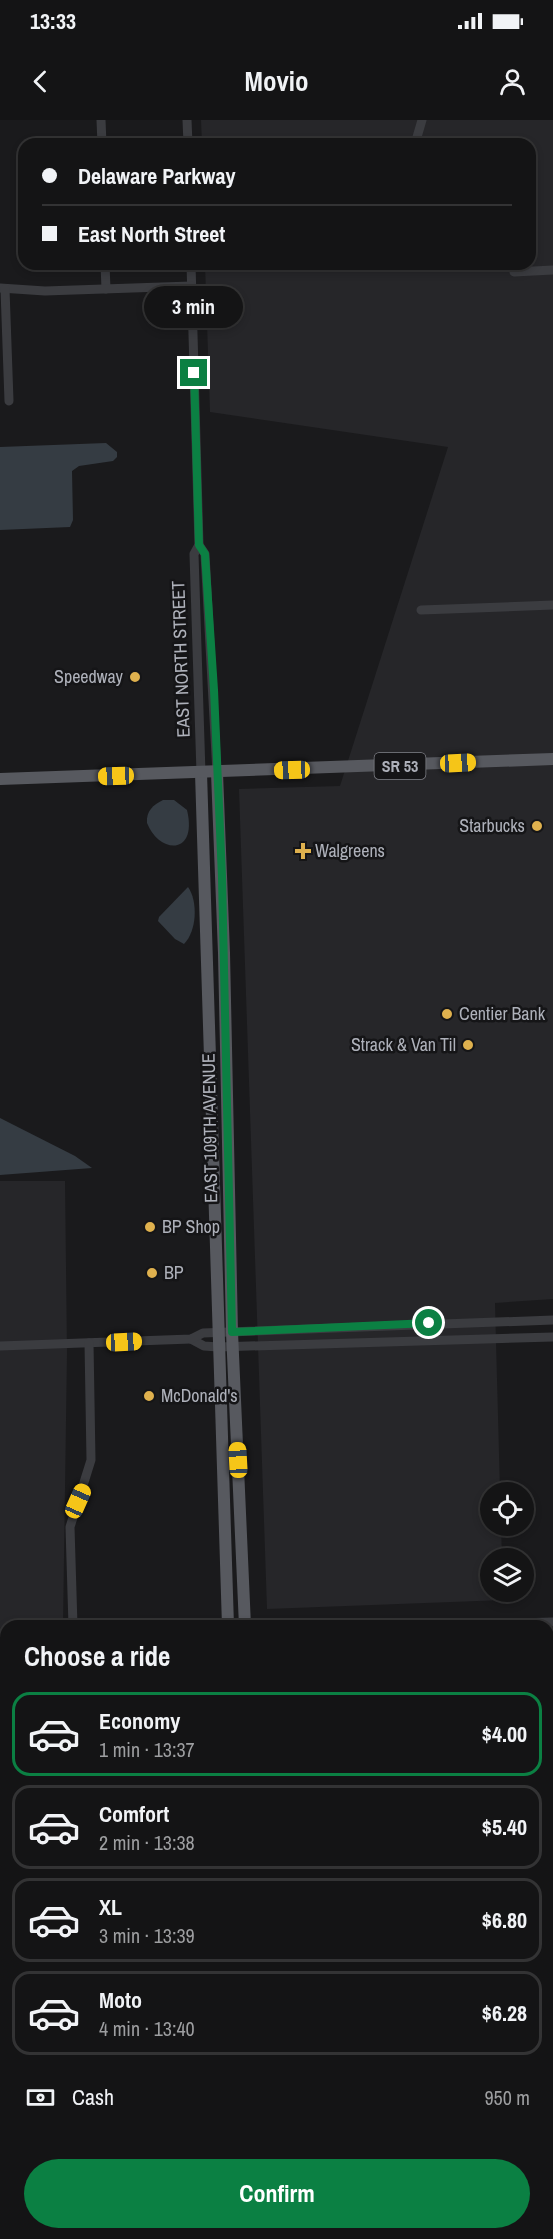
<!DOCTYPE html>
<html lang="en">
<head>
<meta charset="utf-8">
<style>
	body { margin:0; font-family:"Archivo Narrow",sans-serif; background:#212122; color:#f1f3f6; height:100vh; display:flex; flex-direction:column; font-size:22px; white-space:nowrap }
	* { box-sizing:border-box; margin:0 }
	p { font-size:20px; color:#9d9ea0 }
	.icon { flex:none; width:33px; height:33px; fill:none; stroke:currentColor; stroke-width:2; stroke-linecap:round; stroke-linejoin:round }
	.map { position:relative; flex:1; overflow:hidden }
	.panel { position:absolute; left:0px; top:1500px; width:554px; height:620px; display:flex; flex-direction:column; background:#141415; border-radius:18px 18px 0 0; box-shadow:0 3px 9px #0003,0 0 0 2px #333334 }
	.panel>* { flex:none }
	.guide { position:absolute; left:18px; top:18px; width:518px; height:132px; border-radius:18px; box-shadow:0 3px 9px #0003,0 0 0 2px #333334; display:grid; align-content:center; height:132px; padding:0 24px; background:#141415 }
	.controls { position:absolute; left:480px; top:1362px; display:grid; gap:12px }
	.controls a { display:grid; place-items:center; width:54px; height:54px; border-radius:50%; background:#141415; box-shadow:0 3px 9px #0003,0 0 0 2px #333334; font-size:30px }
	.end { position:absolute; width:27px; height:27px; margin:-14px; border:8px solid #0b8043; background:#fff; box-shadow:0 0 0 3px #fff }
	.from { border-radius:50% }
	.bubble { position:absolute; height:42px; border-radius:21px; background:#141415; box-shadow:0 3px 9px #0003,0 0 0 2px #333334; font-size:20px; font-weight:800; line-height:42px; text-align:center }
	.car { position:absolute; width:18px; height:36px; margin:-18px -9px; border-radius:8px; box-shadow:0 0 4px 2px #0007; background:linear-gradient(#f5c518 24%,#345 0 40%,#f5c518 0 76%,#345 0 86%,#f5c518 0) }
	.guide b { display:flex; align-items:center; gap:21px; height:57px; font-size:22px }
	.guide b+b { border-top:2px solid #333334 }
	.guide i { width:15px; height:15px; background:#f1f3f6 }
	ul { padding:0; list-style:none }
	li { display:flex; align-items:center; gap:18px; height:84px; margin:0 12px 9px; padding:0 12px; border:3px solid #333334; border-radius:18px }
	li div { flex:1 }
	li b { display:block; font-size:22px }
	li em { font-style:normal; font-weight:800 }
	li.current { border-color:#0b8043 }
	li>.icon { width:54px; height:54px; stroke-width:1.5 }
	h2 { padding:0 24px; font-size:27px; line-height:72px }
	.pay { display:flex; align-items:center; gap:15px; height:66px; padding:0 24px; font-size:22px }
	.pay p { margin-inline-start:auto }
	.cta { display:flex; gap:12px; margin-top:auto; padding:12px 24px }
	.cta a { flex:1; height:69px; border-radius:36px; background:#0b8043; color:#fff; font-size:24px; font-weight:800; line-height:69px; text-align:center }
	.status { display:flex; justify-content:space-between; align-items:center; height:42px; padding:0 30px; background:#141415; direction:ltr }
	.status svg { height:16px; fill:currentColor }
	header { display:flex; justify-content:space-between; align-items:center; height:78px; padding:0 24px; background:#141415; font-size:27px; font-weight:800 }
	.map>svg:first-child { display:block }
</style>
</head>
<body>
<div class="status"><b>13:33</b><svg viewBox="0 0 49 12"><path d="M0 12V9h3v3zM5 12V6h3v6zM10 12V3h3v9zM15 12V0h3v12zM26 1h20v11H26zM47 4h2v5h-2z"/></svg></div>
<header><svg class="icon" aria-label="back" viewBox="0 0 24 24"><path d="M15 5l-7 7 7 7"/></svg>Movio<svg class="icon" aria-label="person" viewBox="0 0 24 24"><circle cx="12" cy="8" r="4"/><path d="M4 21q1-7 8-7t8 7"/></svg></header>
<div class="map">
<svg width="553" height="2119" viewBox="0 0 553 2119">
	<rect width="100%" height="100%" fill="#1a1a1c"/>
	<g fill="#262629">
		<path d="M201,0H553V1179L495,1183L500,1372H490V1406H501L502,1438H490V1472H503L504,1480L267,1489L239,669L340,666L448,327L210,292L205,144H530V24H202Z"/>
		<path d="M0,1061H65L67,1232L63,1506H6V1650H0Z"/>
	</g>
	<g fill="#353c43">
		<path d="M106,323L117,332V337L113,341L79,346L72,351L73,400L70,407L0,410V327Z"/>
		<path d="M163,680H174L187,690C198,736 159,734 147,703C146,691 153,685 163,680Z"/>
		<path d="M188,767C198,781 197,811 184,824L175,819L158,801L159,797Z"/>
		<path d="M0,998L75,1036L92,1048L0,1055Z"/>
	</g>
	<g fill="none" stroke-linecap="round" stroke-linejoin="round">
		<g stroke="#3b3c40" stroke-width="9">
			<path d="M101,0L102,24"/>
			<path d="M187,0L188,24"/>
			<path d="M415,24L422,0"/>
			<path d="M105,144L106,169"/>
			<path d="M191,144L199,425L194,434L201,653"/>
			<path d="M514,152L553,150"/>
			<path d="M0,168L45,171L191,166"/>
			<path d="M5,169L9,281"/>
			<path d="M199,425L205,434L217,653"/>
			<path d="M421,490L553,485"/>
			<path d="M191,1219L204,1226L218,1227L553,1217"/>
			<path d="M0,1226L191,1219L203,1213L553,1200"/>
			<path d="M73,1506L70,1407L91,1340L89,1223"/>
			<path d="M420,1506L553,1502"/>
		</g>
		<g stroke="#57595f" stroke-width="12">
			<path d="M201,653L228,1506"/>
			<path d="M217,653L224,833L232,1212L245,1506"/>
			<path d="M0,659L553,639"/>
			<path d="M261,2114V2119"/>
			<path d="M272,2114V2119"/>
		</g>
		<g stroke="#686a71" stroke-width="15">
			<path d="M548,1964L553,1965"/>
			<path d="M0,1971L6,1969"/>
			<path d="M548,2036H553"/>
			<path d="M0,2056H6"/>
			<path d="M548,2056H553"/>
			<path d="M0,2075H6"/>
		</g>
	</g>
	<g fill="none" stroke-linecap="round" stroke-linejoin="round">
		<path stroke="#0b8043" stroke-width="8" d="M194,253L199,425L205,434L214,570L222,757L232,1212L429,1203"/>
	</g>
	<g fill="#dfb14e" stroke="#151517" stroke-width="2">
		<circle cx="135" cy="557" r="6"/>
		<circle cx="537" cy="706" r="6"/>
		<path d="M300 722h6v6h6v6h-6v6h-6v-6h-6v-6h6z"/>
		<circle cx="447" cy="894" r="6"/>
		<circle cx="468" cy="925" r="6"/>
		<circle cx="150" cy="1107" r="6"/>
		<circle cx="152" cy="1153" r="6"/>
		<circle cx="149" cy="1276" r="6"/>
	</g>
	<g text-anchor="middle" stroke-width="5" stroke-linejoin="round" paint-order="stroke">
		<rect fill="#151517" stroke="#808289" stroke-width="1.5" x="374.5" y="633" width="51" height="26" rx="4.5"/>
		<g font-size="16" font-weight="bold" fill="#aeb1ba">
			<text x="400" y="652">SR 53</text>
		</g>
		<g font-size="18" fill="#aeb1ba" stroke="#151517">
			<text transform="translate(181 539) rotate(-92)" y="6">EAST NORTH STREET</text>
			<text transform="translate(210 1008) rotate(-91)" y="6">EAST 109TH AVENUE</text>
		</g>
		<g font-size="18" fill="#aeb1ba" stroke="#151517" text-anchor="start">
			<text x="123" y="563" text-anchor="end">Speedway</text>
			<text x="525" y="712" text-anchor="end">Starbucks</text>
			<text x="315" y="737">Walgreens</text>
			<text x="459" y="900">Centier Bank</text>
			<text x="456" y="931" text-anchor="end">Strack &amp; Van Til</text>
			<text x="162" y="1113">BP Shop</text>
			<text x="164" y="1159">BP</text>
			<text x="161" y="1282">McDonald's</text>
		</g>
	</g>
</svg>
<div class="controls">
<a><svg class="icon" aria-label="locate" viewBox="0 0 24 24"><circle cx="12" cy="12" r="6"/><path d="M12 2v4M12 18v4M2 12h4M18 12h4"/></svg></a>
<a><svg class="icon" aria-label="layers" viewBox="0 0 24 24"><path d="M12 4l9 5-9 5-9-5zM3 14l9 5 9-5"/></svg></a>
</div>
<i class="end from" style="left:429px;top:1203px"></i>
<i class="end" style="left:194px;top:253px"></i>
<div class="bubble" style="left:144px;top:166px;width:99px">3 min</div>
<i class="car" style="left:458px;top:643px;rotate:87deg"></i>
<i class="car" style="left:292px;top:650px;rotate:268deg"></i>
<i class="car" style="left:116px;top:656px;rotate:268deg"></i>
<i class="car" style="left:124px;top:1222px;rotate:87deg"></i>
<i class="car" style="left:238px;top:1340px;rotate:357deg"></i>
<i class="car" style="left:78px;top:1381px;rotate:24deg"></i>
<div class="guide">
<b><i class="from"></i>Delaware Parkway</b>
<b><i></i>East North Street</b>
</div>
<section class="panel">
<h2>Choose a ride</h2>
<ul>
<li class="current"><svg class="icon" aria-label="car" viewBox="0 0 24 24"><path d="M5 17H2v-5l4-1 3-4h7l3 4 3 1v5h-3M9 17h6M6 11h13"/><circle cx="7" cy="17" r="2"/><circle cx="17" cy="17" r="2"/></svg><div><b>Economy</b><p>1 min · 13:37</p></div><em>$4.00</em></li>
<li><svg class="icon" aria-label="car" viewBox="0 0 24 24"><path d="M5 17H2v-5l4-1 3-4h7l3 4 3 1v5h-3M9 17h6M6 11h13"/><circle cx="7" cy="17" r="2"/><circle cx="17" cy="17" r="2"/></svg><div><b>Comfort</b><p>2 min · 13:38</p></div><em>$5.40</em></li>
<li><svg class="icon" aria-label="car" viewBox="0 0 24 24"><path d="M5 17H2v-5l4-1 3-4h7l3 4 3 1v5h-3M9 17h6M6 11h13"/><circle cx="7" cy="17" r="2"/><circle cx="17" cy="17" r="2"/></svg><div><b>XL</b><p>3 min · 13:39</p></div><em>$6.80</em></li>
<li><svg class="icon" aria-label="car" viewBox="0 0 24 24"><path d="M5 17H2v-5l4-1 3-4h7l3 4 3 1v5h-3M9 17h6M6 11h13"/><circle cx="7" cy="17" r="2"/><circle cx="17" cy="17" r="2"/></svg><div><b>Moto</b><p>4 min · 13:40</p></div><em>$6.28</em></li>
</ul>
<div class="pay"><svg class="icon" aria-label="cash" viewBox="0 0 24 24"><path d="M3 7h18v10H3z"/><circle cx="12" cy="12" r="2"/></svg>Cash<p>950 m</p></div>
<div class="cta"><a>Confirm</a></div>
</section>
</div>
</body>
</html>
